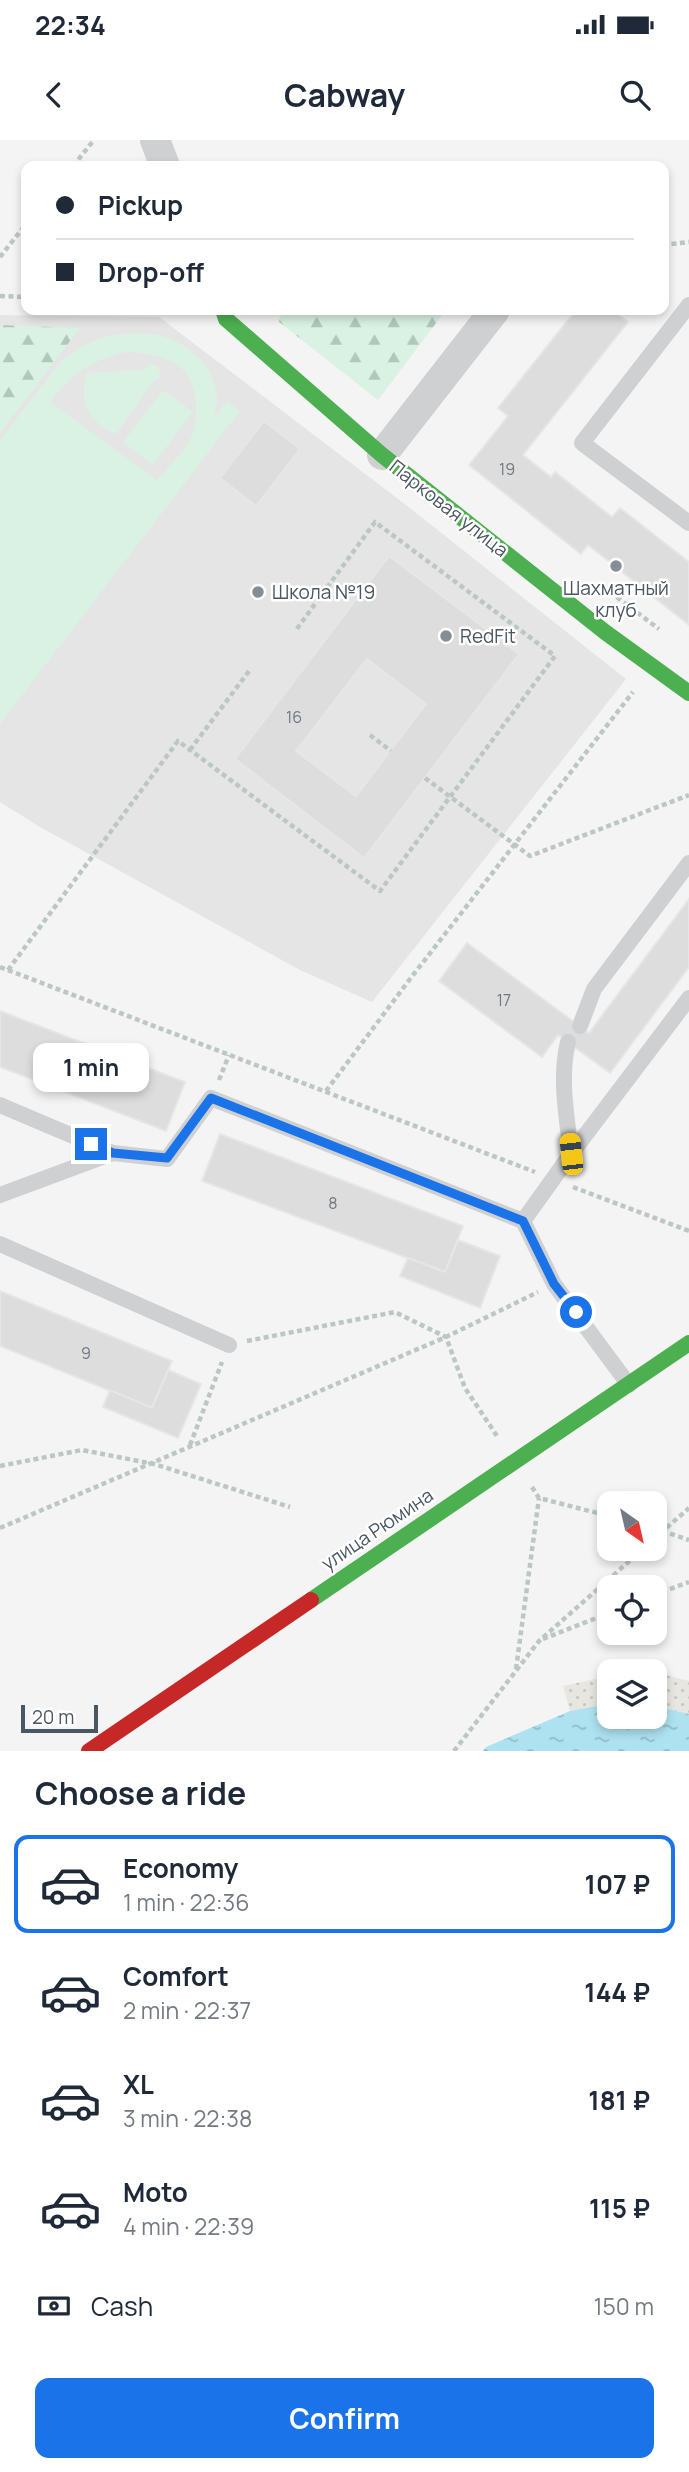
<!DOCTYPE html>
<html lang="en">
<head>
<meta charset="utf-8">
<style>
	body { margin:0; font-family:Manrope,sans-serif; background:#f2f2f3; color:#1f2937; height:100vh; display:flex; flex-direction:column; font-size:26px; white-space:nowrap }
	* { box-sizing:border-box; margin:0 }
	p { font-size:23px; color:#747a83 }
	.icon { flex:none; width:38px; height:38px; fill:none; stroke:currentColor; stroke-width:2; stroke-linecap:round; stroke-linejoin:round }
	.map { position:relative; height:1611px; overflow:hidden }
	.sheet { display:flex; flex-direction:column; background:#fff; flex:1 }
	.sheet>* { flex:none }
	.banner { position:absolute; left:21px; top:21px; width:648px; height:154px; border-radius:14px; box-shadow:0 4px 10px #0003; display:grid; align-content:center; height:154px; padding:0 35px; background:#fff }
	.needle { width:46px; rotate:146deg }
	.controls { position:absolute; left:597px; top:1351px; display:grid; gap:14px }
	.controls a { display:grid; place-items:center; width:70px; height:70px; border-radius:14px; background:#fff; box-shadow:0 4px 10px #0003; font-size:35px }
	.scale { position:absolute; left:21px; bottom:18px; width:77px; box-sizing:border-box; padding-left:7px; border:4px solid #4a5661; border-top:0; font-size:19px; line-height:24px; white-space:nowrap; color:#4a5661; -webkit-text-stroke:5px #fff; paint-order:stroke }
	.end { position:absolute; width:32px; height:32px; margin:-16px; border:9px solid #1a73e8; background:#fff; box-shadow:0 0 0 4px #fff }
	.from { border-radius:50% }
	.bubble { position:absolute; height:49px; border-radius:14px; background:#fff; box-shadow:0 4px 10px #0003; font-size:23px; font-weight:700; line-height:49px; text-align:center }
	.car { position:absolute; width:21px; height:42px; margin:-21px -10px; border-radius:9px; box-shadow:0 0 5px 2px #0007; background:linear-gradient(#f5c518 24%,#345 0 40%,#f5c518 0 76%,#345 0 86%,#f5c518 0) }
	.banner b { display:flex; align-items:center; gap:24px; height:66px; font-size:26px }
	.banner b+b { border-top:2px solid #e0e1e3 }
	.banner i { width:18px; height:18px; background:#1f2937 }
	ul { padding:0; list-style:none }
	li { display:flex; align-items:center; gap:21px; height:98px; margin:0 14px 10px; padding:0 21px; border:4px solid transparent; border-radius:14px }
	li div { flex:1 }
	li b { display:block; font-size:26px }
	li em { font-style:normal; font-weight:700 }
	li.selected { border-color:#1a73e8 }
	li>.icon { width:63px; height:63px; stroke-width:1.5 }
	h2 { padding:0 35px; font-size:32px; line-height:84px }
	.pay { display:flex; align-items:center; gap:18px; height:77px; padding:0 35px; font-size:26px }
	.pay p { margin-inline-start:auto }
	.primary-button { display:flex; gap:14px; margin-top:auto; padding:14px 35px }
	.primary-button a { flex:1; height:80px; border-radius:14px; background:#1a73e8; color:#fff; font-size:28px; font-weight:700; line-height:80px; text-align:center }
	.status { display:flex; justify-content:space-between; align-items:center; height:49px; padding:0 35px; background:#fff; direction:ltr }
	.status svg { height:19px; fill:currentColor }
	header { display:flex; justify-content:space-between; align-items:center; height:91px; padding:0 35px; background:#fff; font-size:32px; font-weight:700 }
	.map>svg:first-child { display:block }
</style>
</head>
<body>
<div class="status"><b>22:34</b><svg viewBox="0 0 49 12"><path d="M0 12V9h3v3zM5 12V6h3v6zM10 12V3h3v9zM15 12V0h3v12zM26 1h20v11H26zM47 4h2v5h-2z"/></svg></div>
<header><svg class="icon" aria-label="back" viewBox="0 0 24 24"><path d="M15 5l-7 7 7 7"/></svg>Cabway<svg class="icon" aria-label="search" viewBox="0 0 24 24"><circle cx="10" cy="10" r="6"/><path d="M15 15l6 6"/></svg></header>
<div class="map">
<svg width="689" height="1611" viewBox="0 0 689 1611">
	<defs>
		<pattern id="forest-firs" width="22" height="20" patternUnits="userSpaceOnUse" patternTransform="scale(1.75)"><rect width="22" height="20" fill="#d9f2e3"/><path d="M5 1l3.5 6h-7zM16 11l3.5 6h-7z" fill="#b2c7bb"/></pattern>
		<pattern id="sand-dots" width="8" height="8" patternUnits="userSpaceOnUse" patternTransform="scale(1.75)"><rect width="8" height="8" fill="#e7e6e1"/><path d="M2 2h.1M6 6h.1" fill="none" stroke="#c8c7c4" stroke-width="1.8" stroke-linecap="round"/></pattern>
		<pattern id="water-ripples" width="26" height="14" patternUnits="userSpaceOnUse" patternTransform="scale(1.75)"><rect width="26" height="14" fill="#aee2f0"/><path d="M2 4q2-2 4 0t4 0M15 11q2-2 4 0t4 0" fill="none" stroke="#90bac6"/></pattern>
	</defs>
	<rect width="100%" height="100%" fill="#f4f4f4"/>
	<path fill="#e6e5e6" d="M0,175L159,177L406,365L626,539L372,862L300,830L40,687L0,662Z"/>
	<g fill="url(#forest-firs)">
		<path d="M282,170H446L378,260L279,182Z"/>
		<path d="M0,185L80,188L0,293Z"/>
	</g>
	<g fill="url(#sand-dots)">
		<path d="M654,1532L689,1541V1574L655,1566Z"/>
		<path d="M609,1536V1566L570,1571L563,1546Z"/>
	</g>
	<g fill="#d9f2e3" fill-rule="evenodd">
		<path d="M134,193C143,194 153,193 161,196C190,203 218,230 217,262C217,267 215,273 214,278L227,261L240,271L0,584V300L61,221L84,205L107,196ZM128,212C167,214 197,225 196,270C196,280 194,294 189,302C180,315 168,328 157,340L50,262C73,232 91,220 128,212Z"/>
		<path d="M151,223L160,228L159,238L154,241L116,294C89,284 78,260 87,233L143,230Z"/>
		<path d="M163,250L193,272L153,325L123,302Z"/>
	</g>
	<path fill="url(#water-ripples)" d="M598,1566H609V1577H654L655,1566L689,1574V1611H483L486,1607L570,1571Z"/>
	<g fill="#ddddde" stroke="#e5e6e7" stroke-width="2" fill-rule="evenodd">
		<path d="M576,170H613L628,182L523,315L551,337L555,332L612,377L620,368L689,422V485L588,405L581,414L469,325L508,276L498,268Z"/>
		<path d="M264,281L300,309L256,366L220,338Z"/>
		<path d="M389,416L519,514L364,718L235,619ZM367,519L426,564L356,656L296,611Z"/>
		<path d="M689,759V827L610,933L558,895L542,917L439,841L467,803L589,893Z"/>
		<path d="M0,871L185,942L166,991L0,927Z"/>
		<path d="M220,994L463,1086L445,1132L202,1041Z"/>
		<path d="M458,1100L500,1116L480,1168L400,1136L408,1118L445,1132Z"/>
		<path d="M0,1151L172,1221L152,1268L0,1206Z"/>
		<path d="M168,1230L201,1244L178,1298L103,1267L110,1250L152,1268Z"/>
	</g>
	<g fill="none" stroke-linecap="round" stroke-linejoin="round">
		<g stroke="#bcc7c4" stroke-width="4.5" stroke-dasharray="5 3.5" stroke-linecap="butt">
			<path d="M73,26L94,0"/>
			<path d="M663,105L689,102"/>
			<path d="M0,117L26,84"/>
			<path d="M0,156L26,157"/>
			<path d="M610,452L659,489"/>
			<path d="M370,595L391,611"/>
			<path d="M190,610L249,531"/>
			<path d="M425,638L530,716L689,655"/>
			<path d="M0,827L535,1032"/>
			<path d="M8,830L178,601L380,751L555,516L375,382L296,490"/>
			<path d="M219,940L229,915"/>
			<path d="M326,951L410,839L633,552"/>
			<path d="M573,1047L689,1091"/>
			<path d="M247,1201L395,1172L446,1197L465,1248L497,1296"/>
			<path d="M190,1305L222,1222"/>
			<path d="M0,1326L82,1310L154,1324L290,1367"/>
			<path d="M532,1347L539,1358L609,1376"/>
			<path d="M0,1388L446,1197L538,1152"/>
			<path d="M654,1388L689,1400"/>
			<path d="M654,1399L689,1368"/>
			<path d="M654,1455L689,1442"/>
			<path d="M543,1499L609,1473"/>
			<path d="M516,1529L539,1358"/>
			<path d="M454,1611L539,1501L643,1409"/>
		</g>
		<g stroke="#ced0d2" stroke-width="16">
			<path d="M689,165L582,303L689,383"/>
			<path d="M580,886L594,849L689,723"/>
			<path d="M0,965L113,1013L167,1019L211,958L523,1081L554,1144L629,1245"/>
			<path d="M571,1014L689,858"/>
			<path d="M0,1055L113,1013"/>
			<path d="M523,1081L571,1014C567,977 559,938 568,902"/>
			<path d="M0,1104L229,1205"/>
		</g>
		<g stroke="#ced0d2" stroke-width="30">
			<path d="M155,0L165,26"/>
			<path d="M382,315L495,170"/>
		</g>
		<g stroke="#4caf50" stroke-width="16">
			<path d="M223,170L226,179L382,315L605,492L689,553"/>
			<path d="M311,1460L689,1203"/>
		</g>
		<path stroke="#c62828" stroke-width="16" d="M89,1611L311,1460"/>
	</g>
	<g fill="none" stroke-linecap="round" stroke-linejoin="round">
		<path stroke="#1a73e8" stroke-width="9" d="M91,1004L113,1013L167,1018L211,958L523,1081L554,1144L576,1172"/>
	</g>
	<g fill="#868d94" stroke="#fff" stroke-width="2.5">
		<circle cx="616" cy="426" r="7"/>
		<circle cx="258" cy="452" r="7"/>
		<circle cx="446" cy="496" r="7"/>
	</g>
	<g text-anchor="middle" stroke-width="5" stroke-linejoin="round" paint-order="stroke">
		<g font-size="16" fill="#707881">
			<text x="507" y="335">19</text>
			<text x="294" y="583">16</text>
			<text x="504" y="866">17</text>
			<text x="333" y="1069">8</text>
			<text x="86" y="1219">9</text>
		</g>
		<g font-size="19" fill="#4a5661" stroke="#fff">
			<text transform="translate(449 368) rotate(38)" y="7">Парковая улица</text>
			<text transform="translate(377 1389) rotate(-34)" y="7">улица Рюмина</text>
		</g>
		<g font-size="19" fill="#4a5661" stroke="#fff" text-anchor="start">
			<text x="616" y="455" text-anchor="middle">Шахматный<tspan x="616" dy="22">клуб</tspan></text>
			<text x="272" y="459">Школа №19</text>
			<text x="460" y="503">RedFit</text>
		</g>
	</g>
</svg>
<div class="controls">
<a><svg class="needle" viewBox="-14 -14 28 28"><path d="M0-13l5 13h-10z" fill="#e53935"/><path d="M0 13l5-13h-10z" fill="#747a83"/></svg></a>
<a><svg class="icon" aria-label="locate" viewBox="0 0 24 24"><circle cx="12" cy="12" r="6"/><path d="M12 2v4M12 18v4M2 12h4M18 12h4"/></svg></a>
<a><svg class="icon" aria-label="layers" viewBox="0 0 24 24"><path d="M12 4l9 5-9 5-9-5zM3 14l9 5 9-5"/></svg></a>
</div>
<div class="scale">20 m</div>
<i class="end from" style="left:576px;top:1172px"></i>
<i class="end" style="left:91px;top:1004px"></i>
<div class="bubble" style="left:33px;top:903px;width:116px">1 min</div>
<i class="car" style="left:571px;top:1014px;rotate:354deg"></i>
<div class="banner">
<b><i class="from"></i>Pickup</b>
<b><i></i>Drop-off</b>
</div>
</div>
<section class="sheet">
<h2>Choose a ride</h2>
<ul>
<li class="selected"><svg class="icon" aria-label="car" viewBox="0 0 24 24"><path d="M5 17H2v-5l4-1 3-4h7l3 4 3 1v5h-3M9 17h6M6 11h13"/><circle cx="7" cy="17" r="2"/><circle cx="17" cy="17" r="2"/></svg><div><b>Economy</b><p>1 min · 22:36</p></div><em>107 ₽</em></li>
<li><svg class="icon" aria-label="car" viewBox="0 0 24 24"><path d="M5 17H2v-5l4-1 3-4h7l3 4 3 1v5h-3M9 17h6M6 11h13"/><circle cx="7" cy="17" r="2"/><circle cx="17" cy="17" r="2"/></svg><div><b>Comfort</b><p>2 min · 22:37</p></div><em>144 ₽</em></li>
<li><svg class="icon" aria-label="car" viewBox="0 0 24 24"><path d="M5 17H2v-5l4-1 3-4h7l3 4 3 1v5h-3M9 17h6M6 11h13"/><circle cx="7" cy="17" r="2"/><circle cx="17" cy="17" r="2"/></svg><div><b>XL</b><p>3 min · 22:38</p></div><em>181 ₽</em></li>
<li><svg class="icon" aria-label="car" viewBox="0 0 24 24"><path d="M5 17H2v-5l4-1 3-4h7l3 4 3 1v5h-3M9 17h6M6 11h13"/><circle cx="7" cy="17" r="2"/><circle cx="17" cy="17" r="2"/></svg><div><b>Moto</b><p>4 min · 22:39</p></div><em>115 ₽</em></li>
</ul>
<div class="pay"><svg class="icon" aria-label="cash" viewBox="0 0 24 24"><path d="M3 7h18v10H3z"/><circle cx="12" cy="12" r="2"/></svg>Cash<p>150 m</p></div>
<div class="primary-button"><a>Confirm</a></div>
</section>
</body>
</html>
